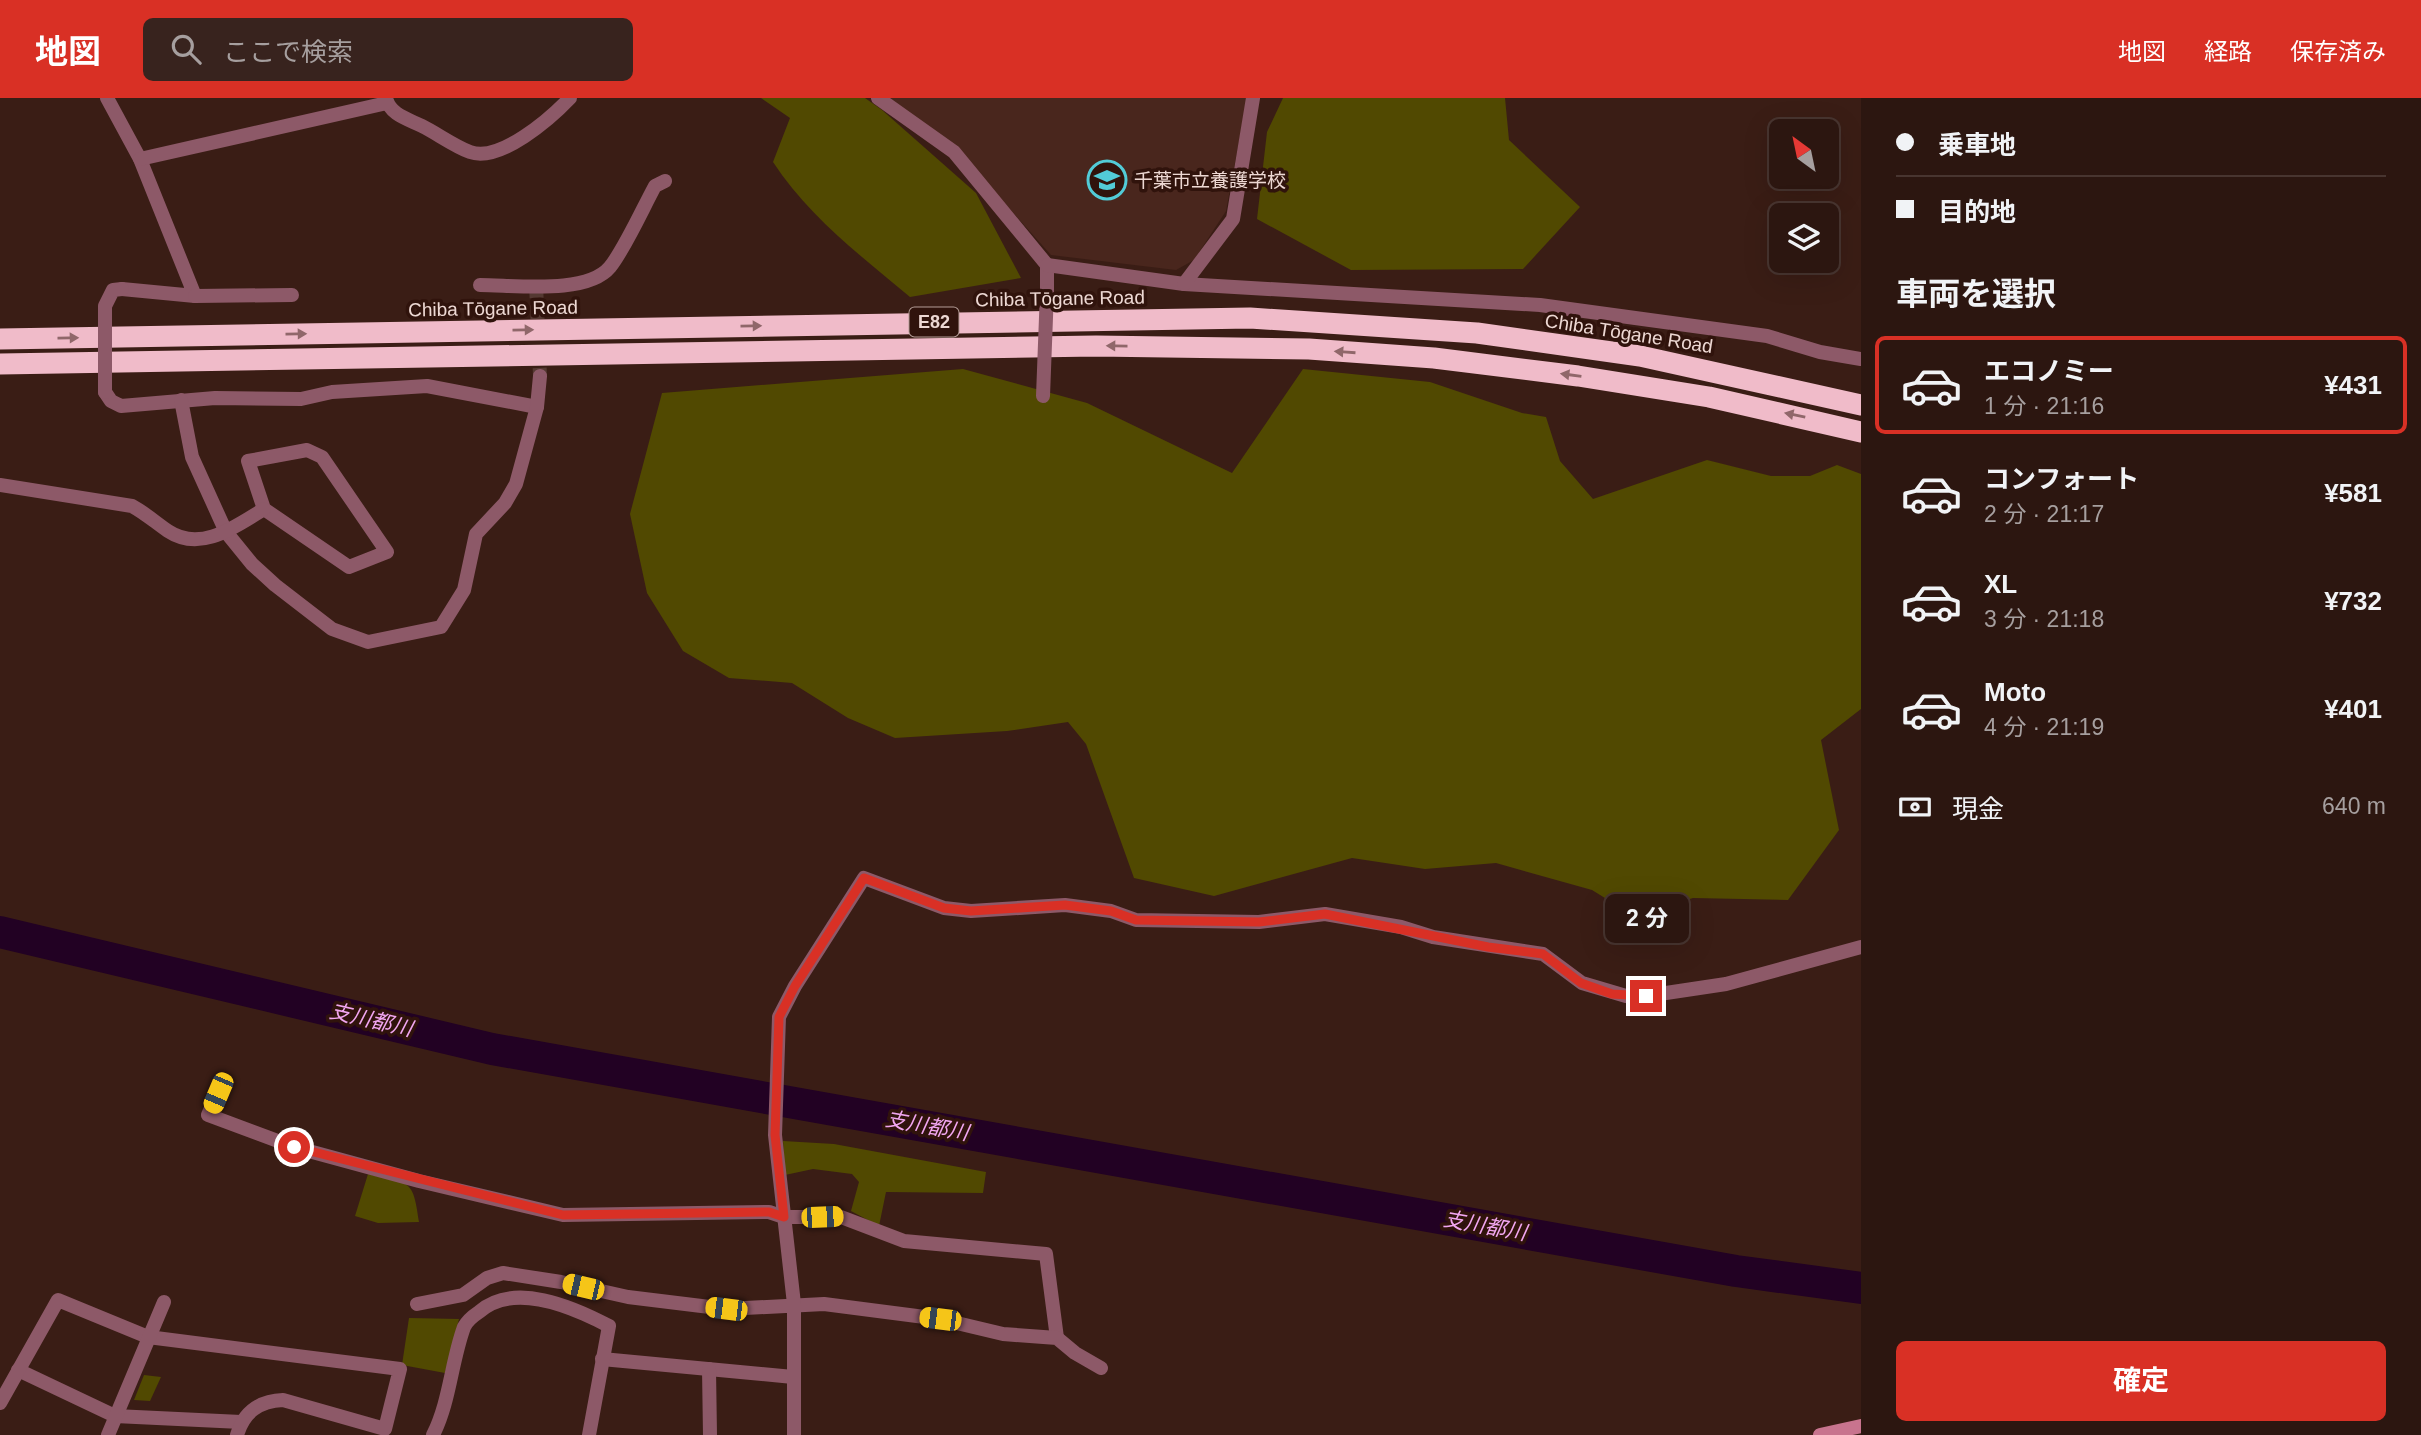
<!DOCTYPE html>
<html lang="ja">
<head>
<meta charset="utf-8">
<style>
	body { margin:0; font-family:Helvetica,"Noto Sans JP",sans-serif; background:#38231e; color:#f1f3f6; height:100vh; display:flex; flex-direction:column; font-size:26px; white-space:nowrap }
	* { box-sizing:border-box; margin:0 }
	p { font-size:23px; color:#a69f9f }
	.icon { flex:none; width:38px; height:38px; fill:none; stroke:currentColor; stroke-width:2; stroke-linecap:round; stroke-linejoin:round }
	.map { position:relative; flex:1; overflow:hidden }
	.sheet { display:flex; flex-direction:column; background:#2c1610; width:560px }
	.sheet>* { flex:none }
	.guide { display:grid; align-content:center; height:154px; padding:0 35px; background:#2c1610 }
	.needle { width:46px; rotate:327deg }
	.buttons { position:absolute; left:1769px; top:21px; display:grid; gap:14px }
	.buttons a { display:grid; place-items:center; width:70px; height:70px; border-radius:10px; background:#2c1610; box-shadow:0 7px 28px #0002,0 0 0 2px #483530; font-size:35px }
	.end { position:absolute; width:32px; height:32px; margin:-16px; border:9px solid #d93025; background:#fff; box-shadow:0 0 0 4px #fff }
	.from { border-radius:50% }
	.bubble { position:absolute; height:49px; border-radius:10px; background:#2c1610; box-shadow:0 7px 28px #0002,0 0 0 2px #483530; font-size:23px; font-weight:700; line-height:49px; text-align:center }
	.car { position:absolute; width:21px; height:42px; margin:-21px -10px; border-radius:9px; box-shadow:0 0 5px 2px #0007; background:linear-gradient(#f5c518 24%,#345 0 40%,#f5c518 0 76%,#345 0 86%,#f5c518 0) }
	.guide b { display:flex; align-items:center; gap:24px; height:66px; font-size:26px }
	.guide b+b { border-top:2px solid #483530 }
	.guide i { width:18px; height:18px; background:#f1f3f6 }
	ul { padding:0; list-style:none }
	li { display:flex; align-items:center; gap:21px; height:98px; margin:0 14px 10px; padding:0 21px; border:4px solid transparent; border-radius:10px }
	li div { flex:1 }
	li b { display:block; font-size:26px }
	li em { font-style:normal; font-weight:700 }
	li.current { border-color:#d93025 }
	li>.icon { width:63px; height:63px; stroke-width:1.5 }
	h2 { padding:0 35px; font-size:32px; line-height:84px }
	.pay { display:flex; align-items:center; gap:18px; height:77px; padding:0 35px; font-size:26px }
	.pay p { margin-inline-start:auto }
	.button { display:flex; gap:14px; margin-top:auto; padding:14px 35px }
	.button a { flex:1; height:80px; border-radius:10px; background:#d93025; color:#fff; font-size:28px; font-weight:700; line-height:80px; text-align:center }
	header { display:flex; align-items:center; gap:42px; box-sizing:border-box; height:98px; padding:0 35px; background:#d93025; color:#fff }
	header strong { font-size:33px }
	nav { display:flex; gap:38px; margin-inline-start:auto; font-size:24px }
	.search { width:490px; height:63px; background:#38231e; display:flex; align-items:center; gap:18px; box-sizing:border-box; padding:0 24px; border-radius:10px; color:#a69f9f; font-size:26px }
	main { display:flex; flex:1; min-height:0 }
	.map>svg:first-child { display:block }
</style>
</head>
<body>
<header>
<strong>地図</strong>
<div class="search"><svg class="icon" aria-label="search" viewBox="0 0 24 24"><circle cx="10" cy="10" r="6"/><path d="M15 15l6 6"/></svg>ここで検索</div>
<nav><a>地図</a><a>経路</a><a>保存済み</a></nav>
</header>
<main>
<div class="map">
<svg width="1861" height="1337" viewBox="0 0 1861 1337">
	<rect width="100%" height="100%" fill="#3a1d15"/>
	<path fill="#49261d" d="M885,0H1247L1226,113L1194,162L1176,172L1051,157L955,50Z"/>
	<g fill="#514901">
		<path d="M761,0H865L882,12L976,95L1021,180L910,199C860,157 809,119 773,64L790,20Z"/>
		<path d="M1283,0H1505L1509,42L1580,109L1523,171L1351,172L1257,121L1267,34Z"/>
		<path d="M963,271L1087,305L1232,375L1303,271L1430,284L1522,315L1546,319L1560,363L1593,401L1707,362L1771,378H1810L1837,367L1861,376V611L1821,642L1839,732L1788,802L1693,800L1634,818L1592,792L1496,765L1425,771L1352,760L1214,798L1134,780L1086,646L1068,624L1007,633L895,640L848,620L792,585L729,580L683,553L647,495L630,416L662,295Z"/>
		<path d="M783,1043L834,1046L986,1074L983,1095L886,1094L879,1128L851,1113L859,1084L852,1076L813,1071L785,1077Z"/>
		<path d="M368,1076C409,1087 413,1078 419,1124L378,1125L355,1118Z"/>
		<path d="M409,1220L459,1221L445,1275L402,1267Z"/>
		<path d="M144,1277L161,1279L150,1303L134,1302Z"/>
	</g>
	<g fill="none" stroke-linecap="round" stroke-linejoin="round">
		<path stroke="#220123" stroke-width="32" d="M0,834L492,951L1736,1173L1861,1190"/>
		<path stroke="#553932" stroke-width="14" stroke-dasharray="14 7" stroke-linecap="butt" d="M536,186L540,278"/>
		<g stroke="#8d5968" stroke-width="14">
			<path d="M107,0L140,61L195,198L122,191"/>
			<path d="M386,0C390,17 408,21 422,28C438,36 454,48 470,54C500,65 551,20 570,0"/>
			<path d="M878,0L954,54L1047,167V193"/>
			<path d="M140,61L387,5"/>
			<path d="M1047,167L1184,186L1540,207L1767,238L1820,254L1861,261"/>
			<path d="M1184,186L1233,121L1253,0"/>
			<path d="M480,187C515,187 587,197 610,169C624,152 643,110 655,88L665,83"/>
			<path d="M195,198L292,197"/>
			<path d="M105,294L111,303L121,308L215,300L301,301L332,294L427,288L537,309"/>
			<path d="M181,302L192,359L226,434L252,466L275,487L332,531L368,544L441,529L464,492L476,436L505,405L516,386L537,309L540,278"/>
			<path d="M307,352L322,359L387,454L349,469L264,411L248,363Z"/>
			<path d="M0,387L132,408C145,415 155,424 168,433C201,455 236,428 264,411"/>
			<path d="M218,995L208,1017L294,1049L419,1083L563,1117L769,1114L784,1119H841L904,1143L1046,1156L1057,1240"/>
			<path d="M417,1206L463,1197L487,1180L503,1175L561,1184L628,1199L726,1211L824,1206L940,1221L1003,1236L1057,1240L1075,1255L1101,1270"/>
			<path d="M602,1261L793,1279"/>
			<path d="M709,1271L710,1337"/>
			<path d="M18,1272L115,1318L241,1324"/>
			<path d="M0,1305L58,1202L148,1239L400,1271L385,1331L283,1302C259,1303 244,1314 237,1337"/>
			<path d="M108,1337L164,1204"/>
			<path d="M433,1337C450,1303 451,1265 464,1229C467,1223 473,1218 479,1214C514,1183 573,1209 609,1228L589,1337"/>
			<path d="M794,1337V1206L775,1037L779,919L795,888L864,780L944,810L971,813L1065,807L1111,813L1136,822L1259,824L1325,816L1401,829L1433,839L1543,856L1582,885L1626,898H1646L1726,886L1861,849"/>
		</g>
		<path stroke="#c8748e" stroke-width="14" d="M1820,1337L1861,1328"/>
		<g stroke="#f0bbc9" stroke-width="21">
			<path d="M0,241L1250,220L1477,235L1640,258L1861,307"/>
			<path d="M0,266L1096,248L1309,251L1434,260L1578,278L1709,299L1861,334"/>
		</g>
		<g stroke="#8d5968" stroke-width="14">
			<path d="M105,294V208L113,192L122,191"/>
			<path d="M1043,298L1047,193"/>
		</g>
	</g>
	<defs><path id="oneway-solid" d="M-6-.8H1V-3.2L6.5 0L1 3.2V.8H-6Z" transform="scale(1.75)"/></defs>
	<g fill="#90676a">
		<use href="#oneway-solid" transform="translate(751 228) rotate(-1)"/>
		<use href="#oneway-solid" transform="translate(523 232) rotate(-1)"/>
		<use href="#oneway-solid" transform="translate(296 236) rotate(-1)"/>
		<use href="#oneway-solid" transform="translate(68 240) rotate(-1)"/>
		<use href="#oneway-solid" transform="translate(1117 248) rotate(-179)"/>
		<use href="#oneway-solid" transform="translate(1345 254) rotate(-176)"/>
		<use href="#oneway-solid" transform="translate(1571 277) rotate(-172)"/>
		<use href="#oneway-solid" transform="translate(1795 317) rotate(-168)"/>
	</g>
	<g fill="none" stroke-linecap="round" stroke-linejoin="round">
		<path stroke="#d93025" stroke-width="9" d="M294,1049L563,1117L769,1114L784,1119L775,1037L779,919L795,888L864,780L944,810L971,813L1065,807L1111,813L1136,822L1259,824L1325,816L1488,849L1543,856L1581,885L1612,896L1646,898"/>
	</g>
	<defs>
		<symbol id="school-ring" viewBox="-11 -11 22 22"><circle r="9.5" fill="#30130c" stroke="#52cbd7" stroke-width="1.5"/><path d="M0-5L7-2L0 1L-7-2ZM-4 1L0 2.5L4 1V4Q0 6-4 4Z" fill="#52cbd7"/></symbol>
	</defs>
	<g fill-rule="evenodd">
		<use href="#school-ring" x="1085" y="60" width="44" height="44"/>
	</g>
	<g text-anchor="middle" stroke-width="7" stroke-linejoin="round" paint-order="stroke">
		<rect fill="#30130c" stroke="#b49d97" stroke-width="2" x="909.5" y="209.5" width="49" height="29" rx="5"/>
		<g font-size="18" font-weight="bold" fill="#edd8d3">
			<text x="934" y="230">E82</text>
		</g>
		<g font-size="19" fill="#edd8d3" stroke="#30130c" text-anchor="start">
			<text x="1134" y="89">千葉市立養護学校</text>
		</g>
		<g font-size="19" fill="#edd8d3" stroke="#30130c">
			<text transform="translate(1060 200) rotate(-1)" y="7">Chiba Tōgane Road</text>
			<text transform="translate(493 210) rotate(-1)" y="7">Chiba Tōgane Road</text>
			<text transform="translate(1629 235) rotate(9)" y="7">Chiba Tōgane Road</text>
		</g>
		<g font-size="21" font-style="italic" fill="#f1a6f0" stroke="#30130c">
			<text transform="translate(371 922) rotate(13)" y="7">支川都川</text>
			<text transform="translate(927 1028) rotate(10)" y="7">支川都川</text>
			<text transform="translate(1485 1128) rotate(10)" y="7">支川都川</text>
		</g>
	</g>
</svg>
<div class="buttons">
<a><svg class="needle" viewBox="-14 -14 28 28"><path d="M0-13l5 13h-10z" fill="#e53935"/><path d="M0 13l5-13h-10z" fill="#a69f9f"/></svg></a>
<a><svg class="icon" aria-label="layers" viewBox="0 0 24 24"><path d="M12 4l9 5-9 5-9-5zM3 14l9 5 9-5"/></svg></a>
</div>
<i class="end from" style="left:294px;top:1049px"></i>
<i class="end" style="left:1646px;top:898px"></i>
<div class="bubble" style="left:1605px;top:796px;width:84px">2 分</div>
<i class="car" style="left:218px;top:995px;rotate:203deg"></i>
<i class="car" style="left:822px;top:1119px;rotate:88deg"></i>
<i class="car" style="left:583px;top:1189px;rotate:283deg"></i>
<i class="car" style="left:726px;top:1211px;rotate:277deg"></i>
<i class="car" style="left:940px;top:1221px;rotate:277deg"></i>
</div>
<section class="sheet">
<div class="guide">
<b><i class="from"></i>乗車地</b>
<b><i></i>目的地</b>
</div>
<h2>車両を選択</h2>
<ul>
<li class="current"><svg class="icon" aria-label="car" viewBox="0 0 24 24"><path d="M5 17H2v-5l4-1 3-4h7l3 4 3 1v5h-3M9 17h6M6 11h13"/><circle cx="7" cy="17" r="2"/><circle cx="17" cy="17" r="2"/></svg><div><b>エコノミー</b><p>1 分 · 21:16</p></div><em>¥431</em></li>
<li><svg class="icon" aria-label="car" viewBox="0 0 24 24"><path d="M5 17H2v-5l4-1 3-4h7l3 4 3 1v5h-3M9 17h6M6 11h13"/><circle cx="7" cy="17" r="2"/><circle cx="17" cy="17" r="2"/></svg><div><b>コンフォート</b><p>2 分 · 21:17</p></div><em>¥581</em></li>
<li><svg class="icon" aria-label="car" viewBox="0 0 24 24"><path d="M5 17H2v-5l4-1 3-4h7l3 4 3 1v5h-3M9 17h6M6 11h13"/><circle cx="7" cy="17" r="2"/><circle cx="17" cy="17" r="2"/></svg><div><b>XL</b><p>3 分 · 21:18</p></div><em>¥732</em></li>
<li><svg class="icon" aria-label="car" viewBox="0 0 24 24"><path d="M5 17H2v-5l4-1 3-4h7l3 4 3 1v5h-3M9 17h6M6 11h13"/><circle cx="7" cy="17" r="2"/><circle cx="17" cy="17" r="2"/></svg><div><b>Moto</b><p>4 分 · 21:19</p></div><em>¥401</em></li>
</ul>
<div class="pay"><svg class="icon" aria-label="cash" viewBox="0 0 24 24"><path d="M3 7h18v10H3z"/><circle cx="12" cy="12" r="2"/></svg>現金<p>640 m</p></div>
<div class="button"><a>確定</a></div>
</section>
</main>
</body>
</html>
